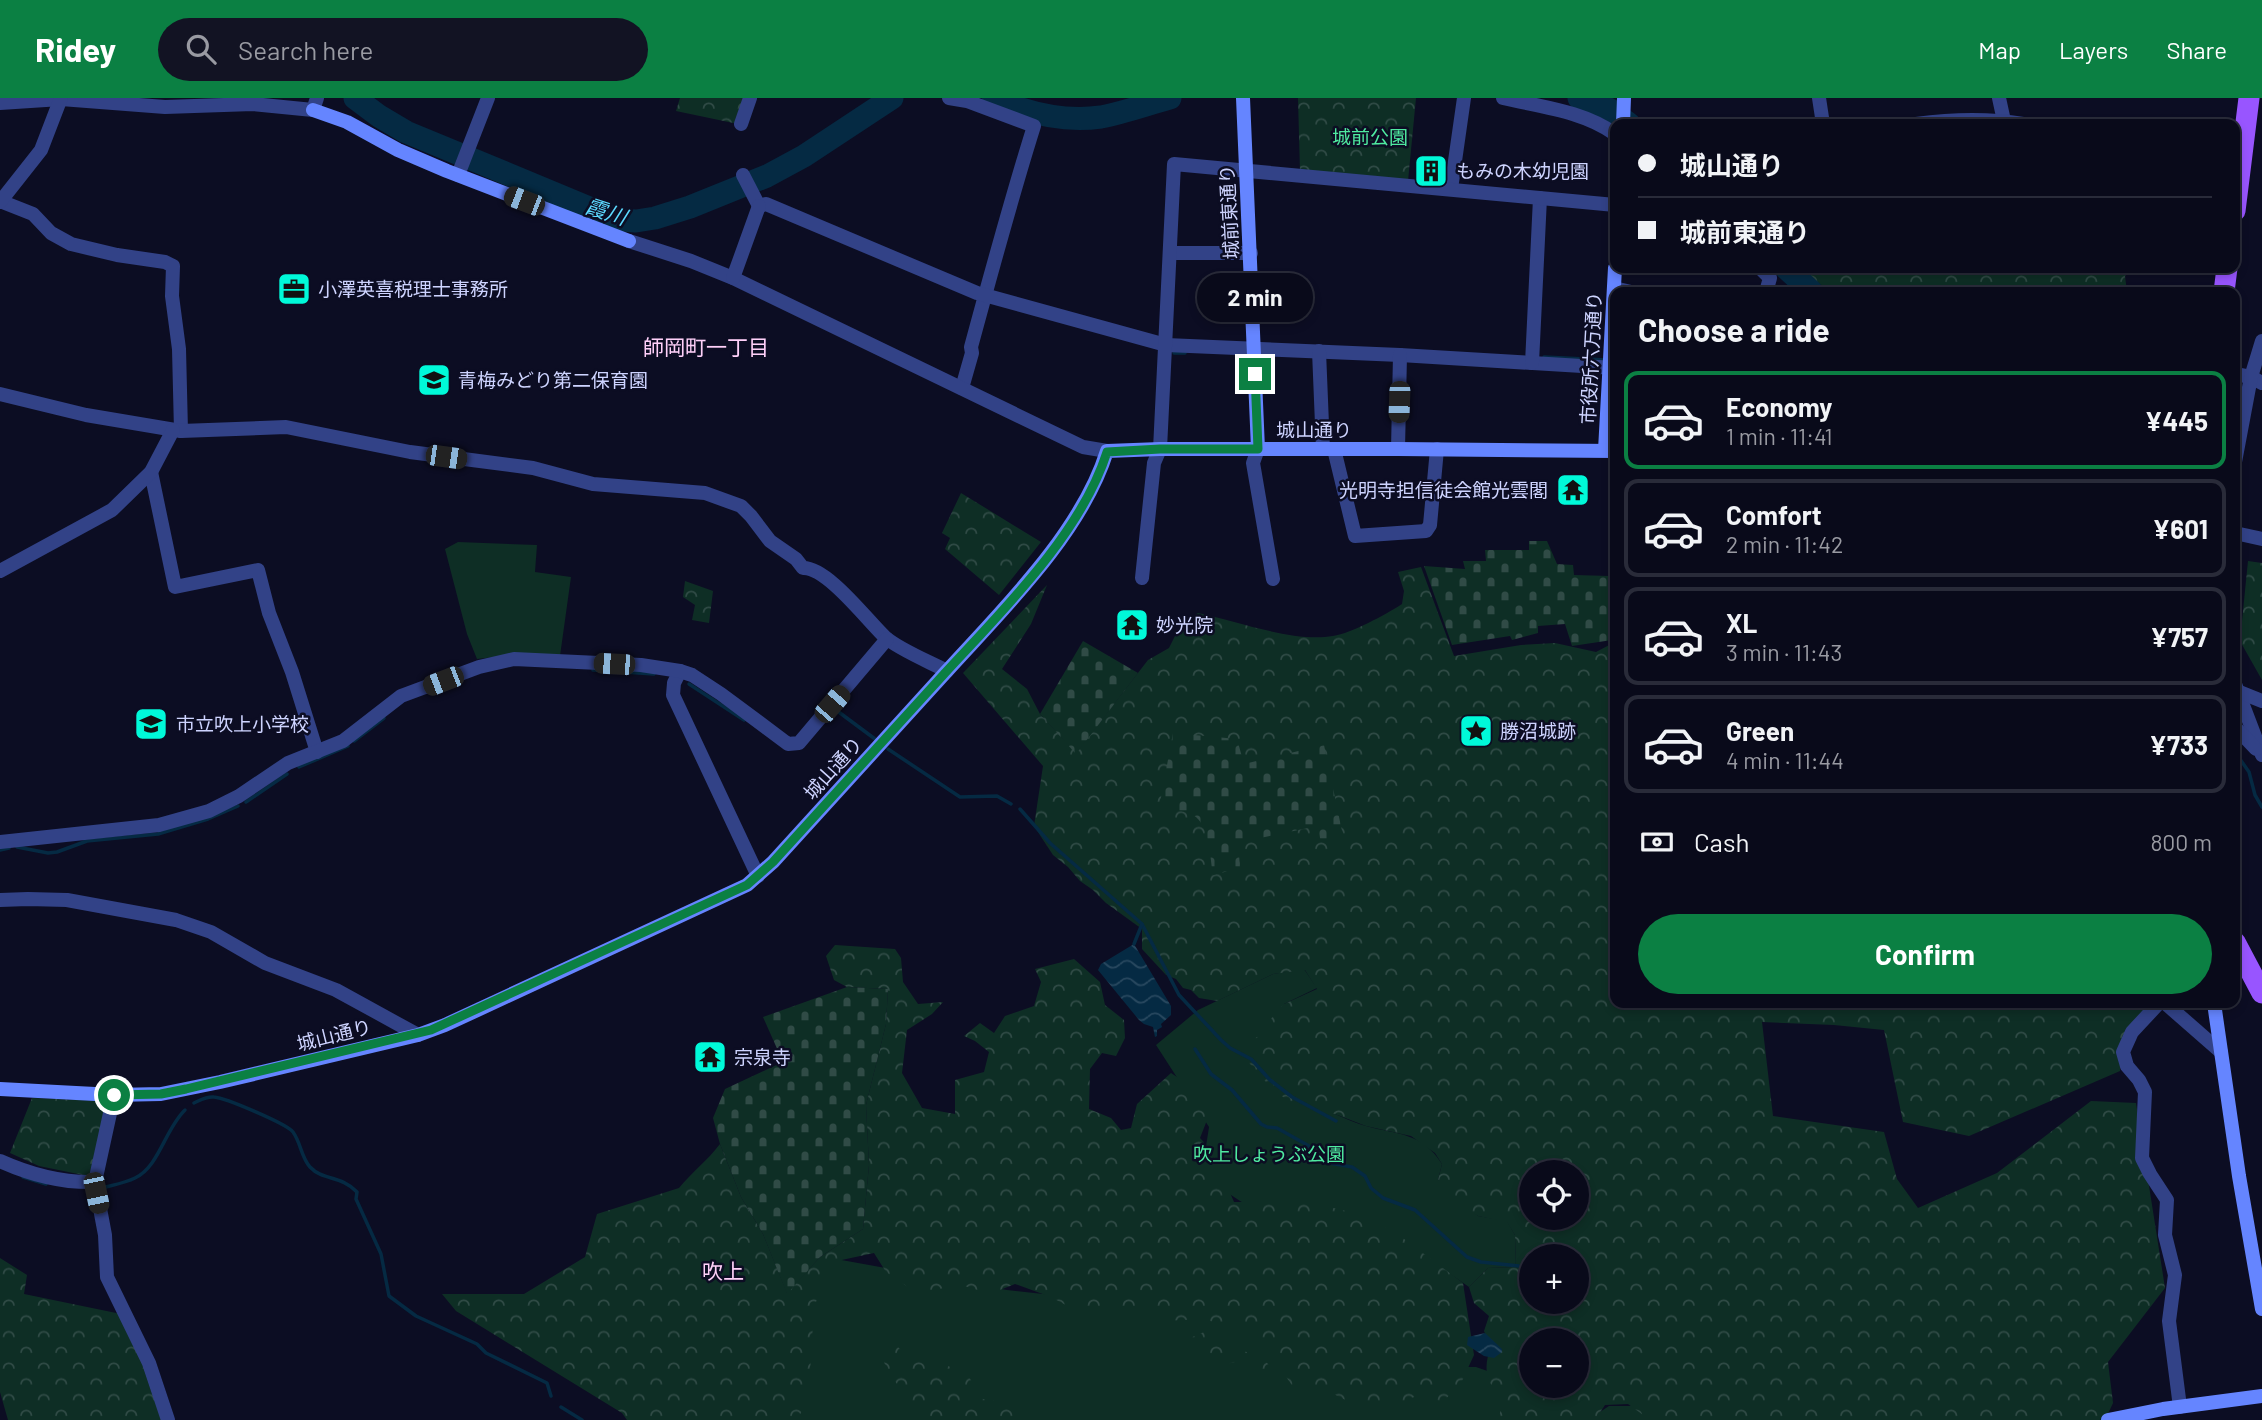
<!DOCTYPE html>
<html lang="en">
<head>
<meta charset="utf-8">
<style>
	body { margin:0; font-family:Barlow,"Noto Sans JP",sans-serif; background:#121323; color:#f1f3f6; height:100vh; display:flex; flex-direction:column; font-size:26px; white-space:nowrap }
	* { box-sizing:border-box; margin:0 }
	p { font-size:23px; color:#999aa2 }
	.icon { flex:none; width:38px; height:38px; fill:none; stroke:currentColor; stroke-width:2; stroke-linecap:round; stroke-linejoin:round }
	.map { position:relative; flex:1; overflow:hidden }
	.details { position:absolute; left:1610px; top:189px; width:630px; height:721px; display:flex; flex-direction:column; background:#090a1a; border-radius:14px; box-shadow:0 4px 10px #0003,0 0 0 2px #292b39 }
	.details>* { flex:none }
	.top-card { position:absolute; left:1610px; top:21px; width:630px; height:154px; border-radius:14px; box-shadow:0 4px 10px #0003,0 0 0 2px #292b39; display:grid; align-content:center; height:154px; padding:0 28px; background:#090a1a }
	.tools { position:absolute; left:1519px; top:1062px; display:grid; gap:14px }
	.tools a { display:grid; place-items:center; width:70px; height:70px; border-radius:50%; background:#090a1a; box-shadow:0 4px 10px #0003,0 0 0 2px #292b39; font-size:35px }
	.end { position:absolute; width:32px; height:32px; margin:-16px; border:9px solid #0b8043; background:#fff; box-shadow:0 0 0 4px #fff }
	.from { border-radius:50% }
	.bubble { position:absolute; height:49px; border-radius:24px; background:#090a1a; box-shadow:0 4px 10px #0003,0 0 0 2px #292b39; font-size:23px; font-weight:700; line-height:49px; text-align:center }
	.car { position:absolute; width:21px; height:42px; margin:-21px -10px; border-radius:9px; box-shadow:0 0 5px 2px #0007; background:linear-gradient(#222 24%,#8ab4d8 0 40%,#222 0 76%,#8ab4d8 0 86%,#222 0) }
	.top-card b { display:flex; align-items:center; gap:24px; height:66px; font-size:26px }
	.top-card b+b { border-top:2px solid #292b39 }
	.top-card i { width:18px; height:18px; background:#f1f3f6 }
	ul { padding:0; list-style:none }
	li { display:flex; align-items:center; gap:21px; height:98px; margin:0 14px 10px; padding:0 14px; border:4px solid #292b39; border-radius:14px }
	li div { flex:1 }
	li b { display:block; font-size:26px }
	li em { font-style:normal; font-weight:700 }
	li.selected { border-color:#0b8043 }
	li>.icon { width:63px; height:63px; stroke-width:1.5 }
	h2 { padding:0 28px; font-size:32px; line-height:84px }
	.pay { display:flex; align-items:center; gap:18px; height:77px; padding:0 28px; font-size:26px }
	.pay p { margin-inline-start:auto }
	.button { display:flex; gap:14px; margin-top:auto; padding:14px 28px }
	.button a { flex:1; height:80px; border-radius:42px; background:#0b8043; color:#fff; font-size:28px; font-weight:700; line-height:80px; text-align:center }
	header { display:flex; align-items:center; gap:42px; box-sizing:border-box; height:98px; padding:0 35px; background:#0b8043; color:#fff }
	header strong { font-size:33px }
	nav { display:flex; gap:38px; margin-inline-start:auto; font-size:24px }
	.search { width:490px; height:63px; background:#121323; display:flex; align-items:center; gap:18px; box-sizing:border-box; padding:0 24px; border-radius:38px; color:#999aa2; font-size:26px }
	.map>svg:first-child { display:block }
</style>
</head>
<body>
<header>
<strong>Ridey</strong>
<div class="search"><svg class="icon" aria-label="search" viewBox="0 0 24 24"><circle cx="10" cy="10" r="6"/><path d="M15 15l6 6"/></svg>Search here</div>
<nav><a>Map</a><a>Layers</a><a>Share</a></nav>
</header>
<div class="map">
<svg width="2262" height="1322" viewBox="0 0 2262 1322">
	<defs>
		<pattern id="forest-crowns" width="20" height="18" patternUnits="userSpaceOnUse" patternTransform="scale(1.75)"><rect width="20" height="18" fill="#0e2e25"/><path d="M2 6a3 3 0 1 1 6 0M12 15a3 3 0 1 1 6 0" fill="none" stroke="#304b46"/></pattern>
		<pattern id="cemetery-stones" width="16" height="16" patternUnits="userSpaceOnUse" patternTransform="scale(1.75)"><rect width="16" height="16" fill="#0e2e25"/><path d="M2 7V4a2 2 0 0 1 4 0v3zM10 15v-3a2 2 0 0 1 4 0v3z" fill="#304b46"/></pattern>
		<pattern id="water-waves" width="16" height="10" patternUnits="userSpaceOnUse" patternTransform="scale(1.75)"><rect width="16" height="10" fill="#052a43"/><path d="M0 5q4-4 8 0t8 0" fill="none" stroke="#28485f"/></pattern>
	</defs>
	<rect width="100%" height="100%" fill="#0c0d23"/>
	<g fill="#0e2e25">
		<path d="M458,444L537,447L535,474L571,479L560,558L520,556L477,561L467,536L445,451Z"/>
		<path d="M1304,871L1317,890L1284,906L1335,1016C1345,1020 1355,1025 1366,1028C1398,1037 1422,1034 1442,1066L1438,1082L1478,1118L1507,1123L1515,1137L1516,1169L1488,1170L1469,1189L1398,1140L1266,1117L1240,1103L1216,1087L1204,1061L1209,1029L1156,947L1198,912L1273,876Z"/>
		<path d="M836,1161L1007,1192L1225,1216L1449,1269H1476L1502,1278L1559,1322H776L806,1174Z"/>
		<path d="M1609,1308H1639L1654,1322H1588Z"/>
	</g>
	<g fill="url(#forest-crowns)" fill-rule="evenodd">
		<path d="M680,0H747L738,26L676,13Z"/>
		<path d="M1298,0H1416L1408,83L1300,73Z"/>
		<path d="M1800,170H2133L2125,178L2127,194H1830Z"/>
		<path d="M961,395L1041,444L999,497L945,451L950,440L942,435Z"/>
		<path d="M2248,463L2262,465V582L2240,543Z"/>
		<path d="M1421,469L1454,558L1521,547L1555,545L1596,554L1615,544V588L1610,590L1615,611V905H2151L2121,945L2120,973L1969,1038L1903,1024L1884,932L1834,927L1762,924L1773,1018L1884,1034L1897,1081L1918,1110L1997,1075L2091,1003L2136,1005L2165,1190L2108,1264L2113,1305L2105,1322H1650L1628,1306L1605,1307L1595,1322H1498L1501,1311L1515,1307C1490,1294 1480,1276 1491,1249L1484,1233L1489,1218L1474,1205L1469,1189L1488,1170L1516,1169L1515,1137L1507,1124L1478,1118L1442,1094L1438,1082L1442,1066L1435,1055L1411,1038L1366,1028L1335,1016L1297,1008L1274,993L1243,958L1251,943L1266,933L1279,940L1269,923L1284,906L1317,891L1305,872L1273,876L1217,903L1199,900L1191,892L1183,890L1176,881L1166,877L1142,851V831L1106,805L1093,792L1080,783L1068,769L1053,757L1034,728L1043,668L963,575L1047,487L1031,526L1002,571L1027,591L1040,616L1076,655L1148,562L1169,550L1181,526L1198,515C1237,523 1294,545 1333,538C1352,535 1385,517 1402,506L1404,493L1398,474ZM1531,1074H1577V1120H1531ZM1531,1158H1577V1204H1531ZM1531,1242H1577V1288H1531Z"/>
		<path d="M685,483L713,493L709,525L692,522L695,507L683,499Z"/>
		<path d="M835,847L895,851L901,860L903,884L918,906L943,904L932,916L907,932L902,975L922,1010L955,1016V982L984,974L989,954L975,943L964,938L980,925L994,935L1005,918L1034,908L1041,884L1035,871L1074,861L1100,884L1105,907L1124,922L1125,940L1116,958L1102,955L1090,971L1089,1011L1111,1020L1121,1032L1131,1030L1137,1006L1171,975L1189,987L1209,1017L1200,1040L1212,1053L1234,1104H1266L1284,1098L1346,1113L1392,1132L1463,1185L1474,1257L1462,1283L1443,1304L1419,1297L1390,1309L1357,1308L1324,1291L1295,1292L1278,1267L1266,1258L1249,1233L1202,1221L1164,1223L1150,1211L1138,1215L1119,1210L1082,1216L1051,1199L1015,1186L990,1196L958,1186L936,1192L911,1191L886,1174L874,1155L837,1163L823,1180L814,1211L810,1275L801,1315L795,1322H627L622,1315L456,1213L442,1196H524L585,1159L597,1116L679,1090C692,1074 708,1062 720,1046L741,1099L763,1136L787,1195L820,1159L863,1131L869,1067L866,1007L886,926L888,891L847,889L834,882L826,858Z"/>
		<path d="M32,1000L103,1003L107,1008L94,1075L88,1078L39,1068L10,1055Z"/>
		<path d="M0,1160L27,1177L24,1196L121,1216L146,1266L164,1322H8L0,1294Z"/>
		<path d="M1204,1234L1216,1244L1229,1242L1242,1253L1261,1257L1271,1270L1264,1277L1250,1274L1240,1263L1226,1266L1218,1257C1202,1258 1196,1254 1190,1240Z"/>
		<path d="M897,1248L908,1259L924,1258L967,1276L983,1301L1001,1304L1028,1322H931C909,1303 893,1285 881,1258Z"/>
	</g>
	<g fill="url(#cemetery-stones)">
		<path d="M1529,443H1547L1557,466L1573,467L1574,477L1609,478L1612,542L1572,548L1565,526L1538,528V535L1512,542L1510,538L1452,547L1424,468L1465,471L1463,463H1486L1485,452H1529Z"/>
		<path d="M1083,543L1138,575L1076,656L1040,616Z"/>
		<path d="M1173,635L1237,641L1244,666L1324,647L1343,738L1321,744L1317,728L1246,743L1239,756L1240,770L1213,777C1210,760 1210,731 1196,719C1187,712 1170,712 1159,710Z"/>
		<path d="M847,889L888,891L886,926L866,1007L869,1067L863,1131L820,1159L787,1196L763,1136L741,1099L720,1046L713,1020L725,991L783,964L763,919Z"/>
	</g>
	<g fill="url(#water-waves)">
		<path d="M1134,846L1171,908V917L1161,926L1162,929L1157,932V938L1155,939L1153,929L1144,926L1139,922L1098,872L1101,866Z"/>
		<path d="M1485,1235L1502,1251V1254L1494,1260L1484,1258L1467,1247L1468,1239Z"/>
	</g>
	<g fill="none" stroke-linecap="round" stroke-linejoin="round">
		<g stroke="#052a43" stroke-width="3.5">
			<path d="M1174,255H1185"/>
			<path d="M1544,259L1606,262"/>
			<path d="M593,572L654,576"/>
			<path d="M689,586L744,622"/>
			<path d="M836,612L875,641"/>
			<path d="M354,643L384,620"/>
			<path d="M888,651L960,699L997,698L1011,706"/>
			<path d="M2235,654L2249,674L2255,697L2262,709"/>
			<path d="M299,669L348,648"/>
			<path d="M246,704L287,676"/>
			<path d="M1020,711L1050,745L1142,826L1179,897L1221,942L1230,950L1251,961L1270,982L1292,999L1336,1023"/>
			<path d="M17,749L48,755L57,754L87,743L158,736L208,721L238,708"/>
			<path d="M0,752L9,750"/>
			<path d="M1134,846L1142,826"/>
			<path d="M1195,951L1211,976L1232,992L1261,1026L1267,1029L1277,1030L1309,1048L1324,1064L1352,1069L1365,1078L1371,1090L1383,1100L1415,1112L1467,1159L1481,1164L1519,1168"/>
			<path d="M194,1005C201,1002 206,998 214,999C226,1000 287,1026 293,1034C301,1045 301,1059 310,1069C323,1083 341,1077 357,1094L356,1101L381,1156L389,1198L416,1218L477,1246L486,1255L547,1285L551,1298"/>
			<path d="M23,1079L46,1086"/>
			<path d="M102,1090C113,1087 125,1085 135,1080C159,1069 165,1031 185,1012"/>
			<path d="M561,1309L582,1322"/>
		</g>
		<g stroke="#052a43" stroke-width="23">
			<path d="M355,0L379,18L406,34L604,116L621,122L636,123L655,120L690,109L767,78L804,58L892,0"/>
			<path d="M993,0C1026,15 1064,24 1101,19C1123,15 1148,6 1170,0"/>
			<path d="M1579,0L1609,11L1629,26"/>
			<path d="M1786,170L1812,194"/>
		</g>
		<g stroke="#324287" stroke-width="14">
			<path d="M949,0L967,3L1034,28C1011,101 991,175 971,249L972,255L962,290"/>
			<path d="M1503,0C1541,9 1583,13 1615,36"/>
			<path d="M1819,0L1823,26"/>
			<path d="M1999,0L2004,23"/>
			<path d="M0,5L61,1L165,9L253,6L313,12L317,0"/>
			<path d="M741,26L750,0"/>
			<path d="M1916,26C1952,21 1988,20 2023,26"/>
			<path d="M458,77L488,0"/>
			<path d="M743,77L759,108L766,106L977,195L1166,247L1400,257L1615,270"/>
			<path d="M1451,91L1464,0"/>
			<path d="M0,103L33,116L51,135L71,146L117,157L165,164L173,168L172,198L179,251L181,333"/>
			<path d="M0,104L41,52L61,0"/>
			<path d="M629,143L691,163L733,180L1083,349L1107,353"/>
			<path d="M1170,155H1251"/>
			<path d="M1760,170L1770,180L1766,194"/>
			<path d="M733,180L759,108"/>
			<path d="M1614,190L1631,194"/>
			<path d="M1319,253L1323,351"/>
			<path d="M1532,265L1540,100"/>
			<path d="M2235,276L2251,279L2262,285"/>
			<path d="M0,296L86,317L181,333L286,329L410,354L533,370L593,386L705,395L741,408L751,418L770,443L796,461L803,470C827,469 867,522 885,539C898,551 930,564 947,573"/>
			<path d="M1258,351L1253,365L1273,481"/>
			<path d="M1334,351L1355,438L1426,433L1430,427L1437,351"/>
			<path d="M1398,351L1400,257"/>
			<path d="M2235,364L2251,279L2262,243"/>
			<path d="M151,374L175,489L258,472L269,515L292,574L317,654"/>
			<path d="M2235,435L2262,441"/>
			<path d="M0,473L112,412L151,374L173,332"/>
			<path d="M1142,480L1154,365L1160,351L1174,66L1615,107"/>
			<path d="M680,573L674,585L673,597L758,778"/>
			<path d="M2235,586L2262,657"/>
			<path d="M2237,593L2262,603"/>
			<path d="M2235,629L2256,651"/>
			<path d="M0,744L159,727L209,713L239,698L288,665L343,643L401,598L479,569L514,561L641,567L680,573L692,577L721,596L788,646L799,645L887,541"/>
			<path d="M0,802L28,801L67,802L176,822L211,834L265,865L336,892L418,937"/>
			<path d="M2159,905L2132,934L2123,954L2127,968L2139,982L2145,994L2142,1060L2150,1076L2167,1102L2165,1137L2175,1177L2169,1223L2180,1309"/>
			<path d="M2165,905L2221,954"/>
			<path d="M114,997L95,1084L105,1137L107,1179L149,1265L168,1322"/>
			<path d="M0,1063C31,1077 61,1085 95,1084"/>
		</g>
		<g stroke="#6585ff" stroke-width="14">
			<path d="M1243,0L1258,351"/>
			<path d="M313,12L347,24L398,52L447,73L629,143"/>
			<path d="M1623,26L1624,0"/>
			<path d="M1605,352L1615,170"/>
			<path d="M2214,905L2239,1078L2262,1211"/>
			<path d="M0,991L114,997L161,996L220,984L418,937L445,927L747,787L773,764C831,701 888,638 945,575C1002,512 1081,436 1107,353L1160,351H1398L1615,353"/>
			<path d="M2108,1322L2163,1311L2262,1298"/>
		</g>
		<g stroke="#9855ff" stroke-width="21">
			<path d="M2235,113L2249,0"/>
			<path d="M2224,194L2227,170"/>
			<path d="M2235,844L2262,895"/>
		</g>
	</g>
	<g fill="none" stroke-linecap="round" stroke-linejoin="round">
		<path stroke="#0b8043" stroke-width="9" d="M114,997L161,996L186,991L431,932L747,787L773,764C831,701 888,638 945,575C1002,513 1081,436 1107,354L1160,351H1258L1255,276"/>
	</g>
	<defs>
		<symbol id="building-square" viewBox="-11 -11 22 22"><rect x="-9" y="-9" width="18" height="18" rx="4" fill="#00f9d9" stroke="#0c0d23"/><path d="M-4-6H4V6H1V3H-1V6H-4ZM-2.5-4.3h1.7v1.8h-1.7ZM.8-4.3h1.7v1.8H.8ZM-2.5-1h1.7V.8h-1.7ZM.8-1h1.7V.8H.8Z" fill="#111"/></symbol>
		<symbol id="office-square" viewBox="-11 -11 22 22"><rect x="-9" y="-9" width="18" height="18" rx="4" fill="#00f9d9" stroke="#0c0d23"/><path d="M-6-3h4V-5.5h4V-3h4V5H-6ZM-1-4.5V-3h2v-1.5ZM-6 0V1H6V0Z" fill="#111"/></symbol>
		<symbol id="school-square" viewBox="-11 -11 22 22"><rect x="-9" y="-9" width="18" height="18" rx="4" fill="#00f9d9" stroke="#0c0d23"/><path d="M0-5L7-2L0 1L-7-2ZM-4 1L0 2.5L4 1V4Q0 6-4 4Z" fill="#111"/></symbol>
		<symbol id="temple-square" viewBox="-11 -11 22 22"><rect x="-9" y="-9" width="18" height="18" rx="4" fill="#00f9d9" stroke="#0c0d23"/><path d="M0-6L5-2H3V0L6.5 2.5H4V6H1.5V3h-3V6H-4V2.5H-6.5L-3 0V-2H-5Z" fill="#111"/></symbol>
		<symbol id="sight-square" viewBox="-11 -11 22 22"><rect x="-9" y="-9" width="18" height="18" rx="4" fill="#00f9d9" stroke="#0c0d23"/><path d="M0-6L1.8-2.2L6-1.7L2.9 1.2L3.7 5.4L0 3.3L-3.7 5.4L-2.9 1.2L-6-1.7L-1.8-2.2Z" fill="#111"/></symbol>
	</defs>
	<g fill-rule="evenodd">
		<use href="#building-square" x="1412" y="54" width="38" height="38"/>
		<use href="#office-square" x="275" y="172" width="38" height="38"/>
		<use href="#school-square" x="415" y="263" width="38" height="38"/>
		<use href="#temple-square" x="1554" y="373" width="38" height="38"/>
		<use href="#temple-square" x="1113" y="508" width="38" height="38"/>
		<use href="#school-square" x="132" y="607" width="38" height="38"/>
		<use href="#sight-square" x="1457" y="614" width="38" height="38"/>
		<use href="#temple-square" x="691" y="940" width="38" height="38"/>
	</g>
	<g text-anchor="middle" stroke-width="5" stroke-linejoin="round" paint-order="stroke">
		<g font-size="19" fill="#4feaa0" stroke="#0c0d23">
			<text x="1370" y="46">城前公園</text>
			<text x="1269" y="1063">吹上しょうぶ公園</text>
		</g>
		<g font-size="19" fill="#ced4ff" stroke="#0c0d23" text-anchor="start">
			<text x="1456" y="80">もみの木幼児園</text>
			<text x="318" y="198">小澤英喜税理士事務所</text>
			<text x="458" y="289">青梅みどり第二保育園</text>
			<text x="1548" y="399" text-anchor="end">光明寺担信徒会館光雲閣</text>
			<text x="1156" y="534">妙光院</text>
			<text x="176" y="633">市立吹上小学校</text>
			<text x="1500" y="640">勝沼城跡</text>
			<text x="734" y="966">宗泉寺</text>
		</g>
		<g font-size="19" fill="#ced4ff" stroke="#0c0d23">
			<text transform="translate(1229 114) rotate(-93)" y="7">城前東通り</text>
			<text transform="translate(1591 260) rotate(-87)" y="7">市役所六万通り</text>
			<text x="1314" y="339">城山通り</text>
			<text transform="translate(833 670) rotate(-48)" y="7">城山通り</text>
			<text transform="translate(334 937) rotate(-14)" y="7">城山通り</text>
		</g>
		<g font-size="21" font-style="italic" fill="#5cd9ff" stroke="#0c0d23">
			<text transform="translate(606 114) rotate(18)" y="7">霞川</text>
		</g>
		<g font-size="21" fill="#ffd0f9" stroke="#0c0d23">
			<text x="706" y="257">師岡町一丁目</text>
			<text x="723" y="1181">吹上</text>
		</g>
	</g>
</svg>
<div class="tools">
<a><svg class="icon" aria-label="locate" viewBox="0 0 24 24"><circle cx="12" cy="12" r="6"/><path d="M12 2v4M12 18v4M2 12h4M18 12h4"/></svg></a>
<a>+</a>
<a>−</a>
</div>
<i class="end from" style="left:114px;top:997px"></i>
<i class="end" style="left:1255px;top:276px"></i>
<div class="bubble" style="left:1197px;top:175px;width:116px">2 min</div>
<i class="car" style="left:524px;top:103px;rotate:291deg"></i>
<i class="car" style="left:1399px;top:304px;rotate:182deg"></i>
<i class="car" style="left:446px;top:359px;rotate:98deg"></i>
<i class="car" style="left:614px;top:566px;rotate:273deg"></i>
<i class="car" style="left:443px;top:583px;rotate:249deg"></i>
<i class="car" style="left:832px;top:606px;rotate:41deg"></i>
<i class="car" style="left:96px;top:1095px;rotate:168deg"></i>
<div class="top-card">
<b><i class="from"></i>城山通り</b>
<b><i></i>城前東通り</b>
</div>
<section class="details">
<h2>Choose a ride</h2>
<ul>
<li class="selected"><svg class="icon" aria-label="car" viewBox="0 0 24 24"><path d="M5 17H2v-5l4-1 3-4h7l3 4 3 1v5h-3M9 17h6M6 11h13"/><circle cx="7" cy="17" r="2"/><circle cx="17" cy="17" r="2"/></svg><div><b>Economy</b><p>1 min · 11:41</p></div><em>¥445</em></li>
<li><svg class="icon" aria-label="car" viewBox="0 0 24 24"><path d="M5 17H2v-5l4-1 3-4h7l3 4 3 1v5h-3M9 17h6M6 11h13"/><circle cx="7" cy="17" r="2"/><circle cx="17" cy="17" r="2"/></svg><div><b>Comfort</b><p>2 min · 11:42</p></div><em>¥601</em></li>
<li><svg class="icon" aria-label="car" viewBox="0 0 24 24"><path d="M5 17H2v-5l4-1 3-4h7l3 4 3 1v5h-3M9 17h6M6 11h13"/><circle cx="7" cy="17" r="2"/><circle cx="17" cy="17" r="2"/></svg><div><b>XL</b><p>3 min · 11:43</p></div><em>¥757</em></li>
<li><svg class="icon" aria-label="car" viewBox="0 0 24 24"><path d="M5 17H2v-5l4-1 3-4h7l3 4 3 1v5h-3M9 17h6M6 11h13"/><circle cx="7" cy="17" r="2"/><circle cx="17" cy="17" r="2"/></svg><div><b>Green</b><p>4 min · 11:44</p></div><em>¥733</em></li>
</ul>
<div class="pay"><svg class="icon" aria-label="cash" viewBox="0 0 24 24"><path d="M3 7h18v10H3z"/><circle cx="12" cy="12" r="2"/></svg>Cash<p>800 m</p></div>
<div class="button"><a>Confirm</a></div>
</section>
</div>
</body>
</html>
